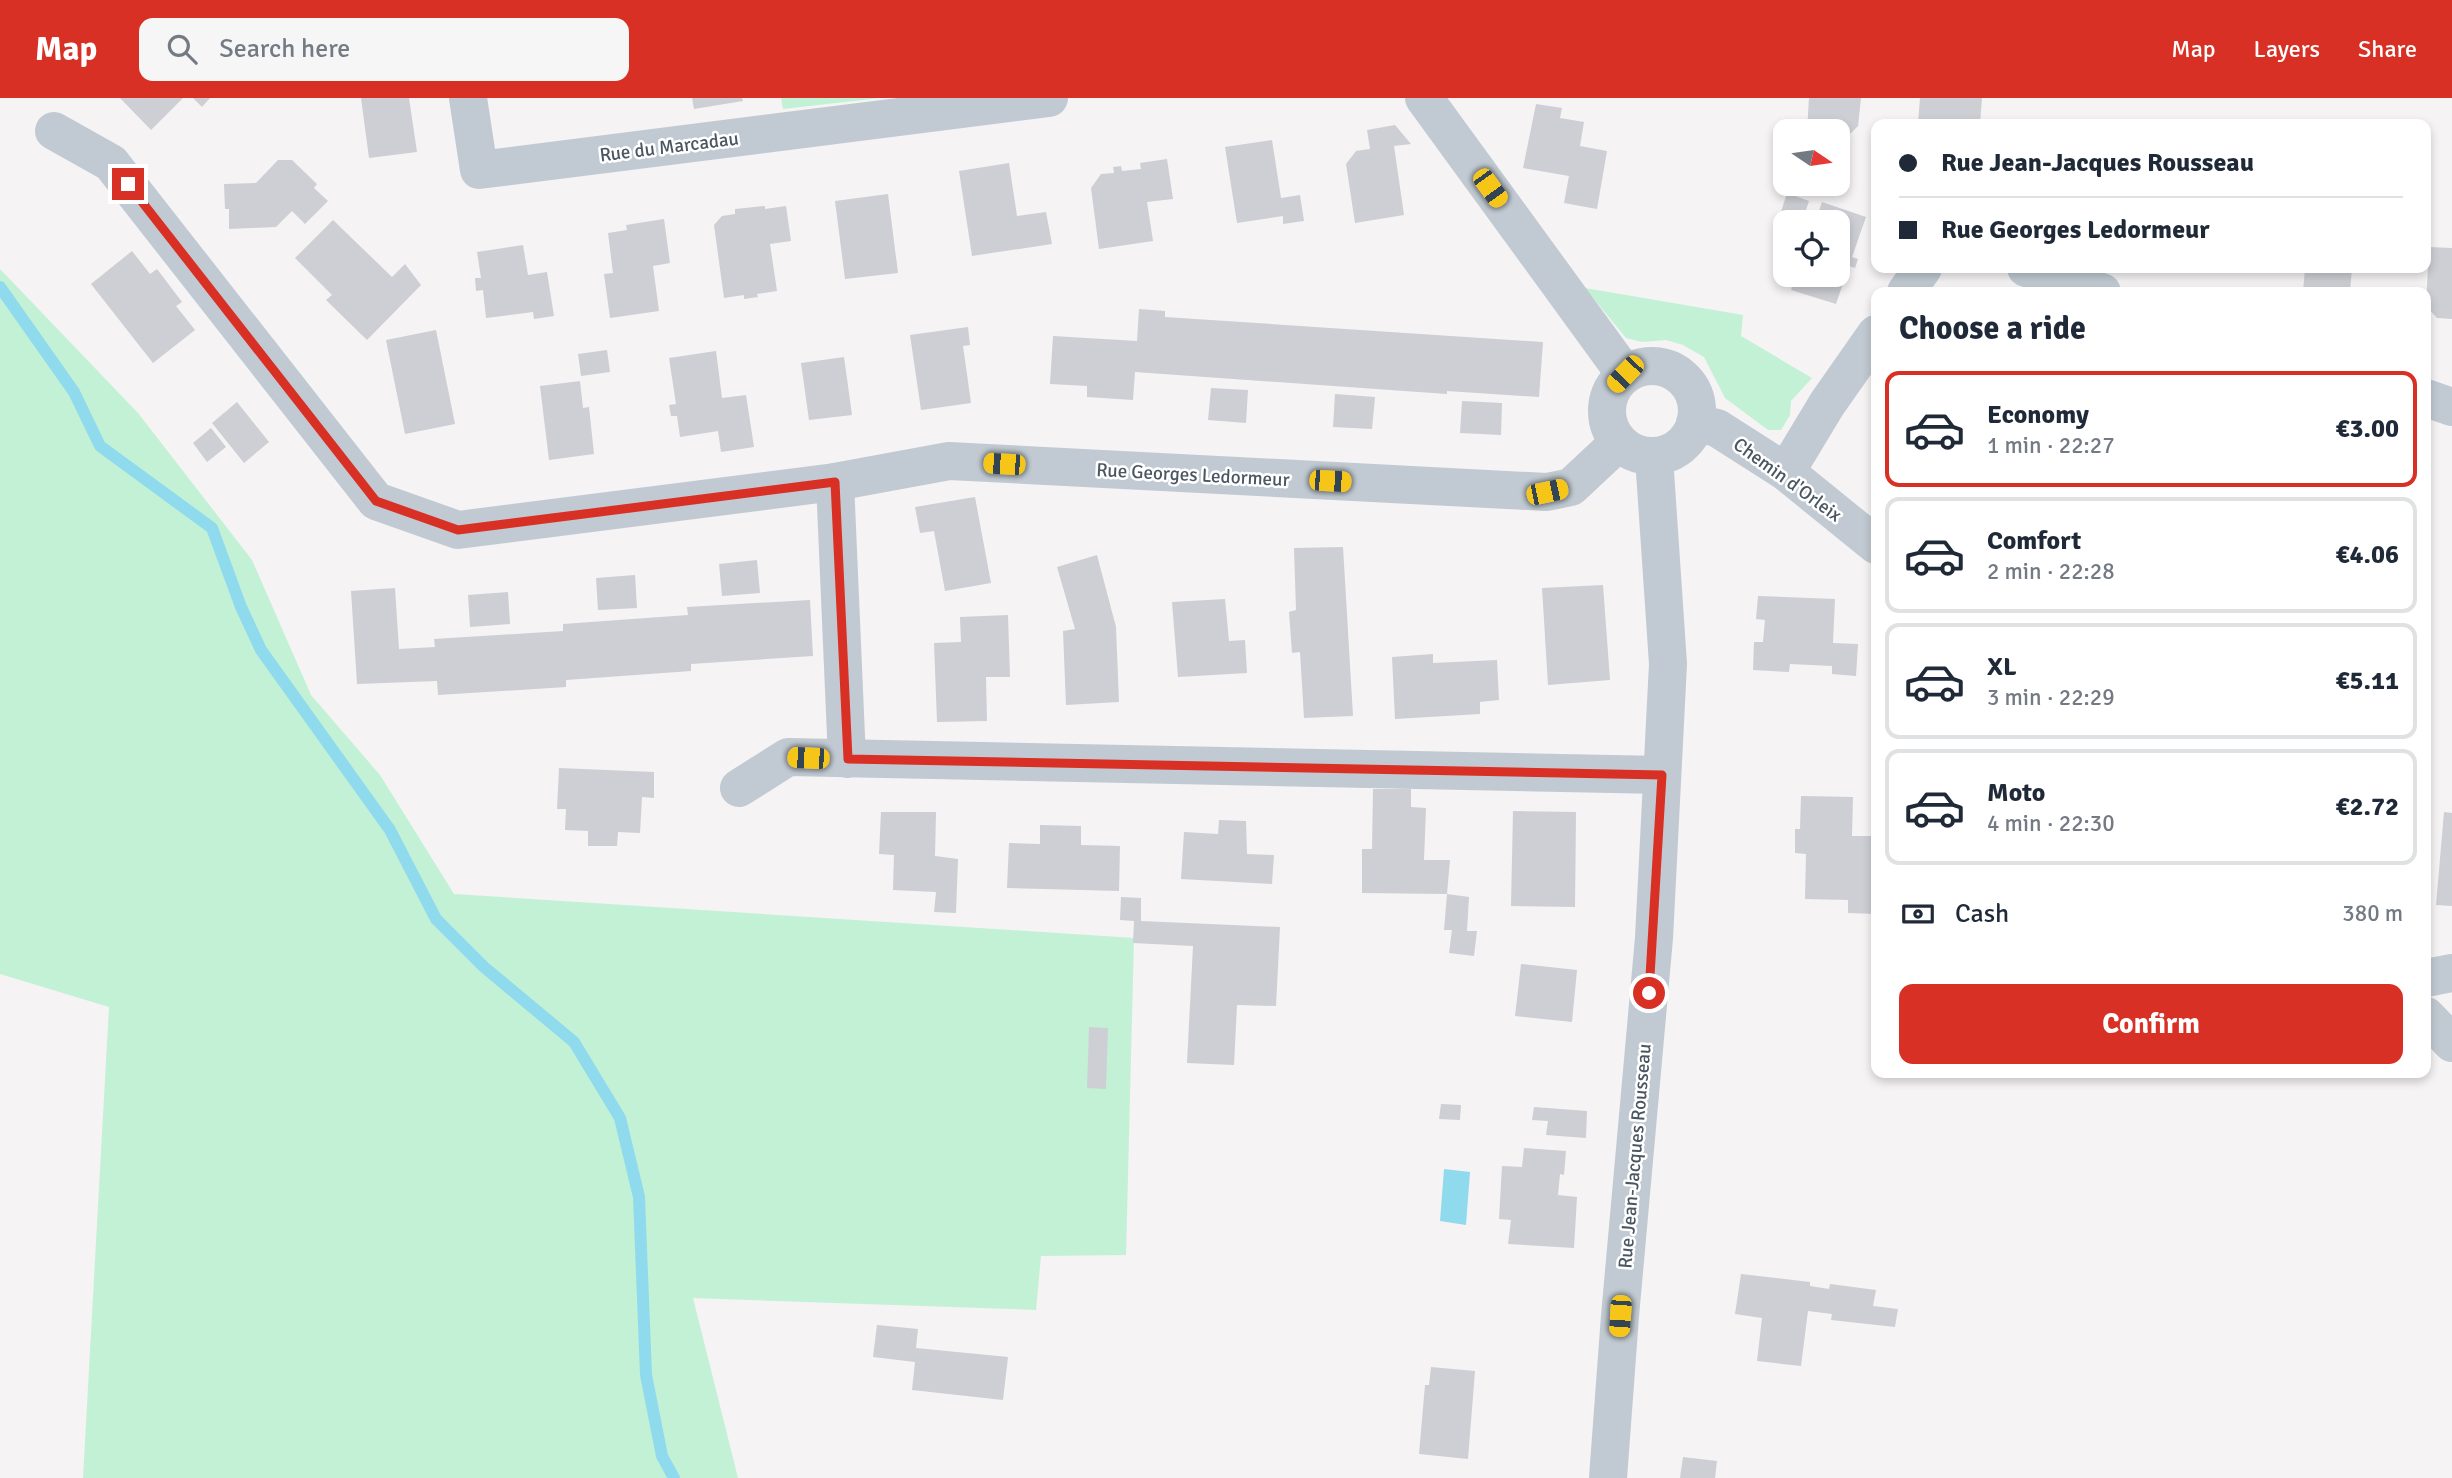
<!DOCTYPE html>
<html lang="en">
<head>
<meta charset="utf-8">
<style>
	body { margin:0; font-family:Signika,sans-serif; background:#f6f6f7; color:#1f2937; height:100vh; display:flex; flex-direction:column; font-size:26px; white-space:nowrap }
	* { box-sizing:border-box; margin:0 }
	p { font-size:23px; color:#747a83 }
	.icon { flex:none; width:38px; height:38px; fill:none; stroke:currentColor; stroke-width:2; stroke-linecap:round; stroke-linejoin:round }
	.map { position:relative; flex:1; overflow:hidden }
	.side { position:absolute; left:1871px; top:189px; width:560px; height:791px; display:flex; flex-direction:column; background:#fff; border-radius:14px; box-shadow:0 4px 10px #0003 }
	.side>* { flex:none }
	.hud { position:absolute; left:1871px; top:21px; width:560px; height:154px; border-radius:14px; box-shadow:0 4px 10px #0003; display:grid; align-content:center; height:154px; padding:0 28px; background:#fff }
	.needle { width:46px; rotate:103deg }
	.controls { position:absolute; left:1773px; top:21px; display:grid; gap:14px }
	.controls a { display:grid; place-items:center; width:77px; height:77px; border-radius:14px; background:#fff; box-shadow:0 4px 10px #0003; font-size:35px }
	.end { position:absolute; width:32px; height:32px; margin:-16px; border:9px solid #d93025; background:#fff; box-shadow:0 0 0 4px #fff }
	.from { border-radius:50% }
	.car { position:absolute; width:21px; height:42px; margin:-21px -10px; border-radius:9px; box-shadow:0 0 5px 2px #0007; background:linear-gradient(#f5c518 24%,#345 0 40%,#f5c518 0 76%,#345 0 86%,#f5c518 0) }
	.hud b { display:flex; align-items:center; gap:24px; height:66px; font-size:26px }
	.hud b+b { border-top:2px solid #e0e1e3 }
	.hud i { width:18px; height:18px; background:#1f2937 }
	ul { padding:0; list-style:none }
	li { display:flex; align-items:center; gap:21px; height:116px; margin:0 14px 10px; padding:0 14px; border:4px solid #e0e1e3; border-radius:14px }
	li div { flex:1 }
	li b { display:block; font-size:26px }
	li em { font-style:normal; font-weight:700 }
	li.on { border-color:#d93025 }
	li>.icon { width:63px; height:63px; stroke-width:1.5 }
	h2 { padding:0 28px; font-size:32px; line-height:84px }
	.pay { display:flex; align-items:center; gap:18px; height:77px; padding:0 28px; font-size:26px }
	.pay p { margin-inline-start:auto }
	.primary-button { display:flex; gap:14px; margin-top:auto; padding:14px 28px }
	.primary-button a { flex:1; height:80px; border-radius:14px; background:#d93025; color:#fff; font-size:28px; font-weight:700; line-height:80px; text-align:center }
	header { display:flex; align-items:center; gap:42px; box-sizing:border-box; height:98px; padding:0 35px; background:#d93025; color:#fff }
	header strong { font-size:33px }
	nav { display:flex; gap:38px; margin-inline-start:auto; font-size:24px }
	.search { width:490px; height:63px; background:#f6f6f7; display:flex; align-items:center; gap:18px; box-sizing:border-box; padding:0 24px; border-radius:14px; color:#747a83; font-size:26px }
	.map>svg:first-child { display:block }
</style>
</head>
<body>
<header>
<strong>Map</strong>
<div class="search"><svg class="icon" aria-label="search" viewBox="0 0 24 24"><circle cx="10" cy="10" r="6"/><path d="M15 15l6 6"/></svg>Search here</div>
<nav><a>Map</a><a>Layers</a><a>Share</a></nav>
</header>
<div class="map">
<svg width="2452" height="1380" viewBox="0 0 2452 1380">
	<rect width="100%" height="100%" fill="#f5f3f3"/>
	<g fill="#c3f1d5">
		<path d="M781,0H880L783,11Z"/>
		<path d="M0,171L138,315L252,462L311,597L380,677L454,796L1134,840L1126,1157L1041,1158L1036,1212L693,1200L738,1380H83L109,909L0,876Z"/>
		<path d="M1585,190L1743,217L1741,238L1812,280L1791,303L1790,317L1781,332H1768L1725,300L1704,259L1683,247L1666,242L1642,244L1626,240Z"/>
	</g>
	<path fill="#90daee" d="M1444,1071L1470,1074L1466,1127L1440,1123Z"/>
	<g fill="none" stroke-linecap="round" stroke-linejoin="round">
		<path stroke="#90daee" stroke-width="12" d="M0,189L74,294L100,348L212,430L241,509L261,552L390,732L436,821L484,869L574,944L620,1020L639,1099L646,1277L662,1358L674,1380"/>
	</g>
	<g fill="#cdcfd5">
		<path d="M120,0H183L151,32Z"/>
		<path d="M193,0H210L202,9Z"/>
		<path d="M361,0H409L417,54L369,60Z"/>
		<path d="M692,0H742L743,3L694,11Z"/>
		<path d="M1809,0H1861L1858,28L1850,36L1807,33Z"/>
		<path d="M1920,0H1982L1980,26H1918Z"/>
		<path d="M1536,6L1562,10L1560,20L1584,24L1580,48L1607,53L1597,111L1564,105L1569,78L1523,70Z"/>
		<path d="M1395,27L1411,46L1394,48L1404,117L1355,125L1346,66L1356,53L1370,51L1367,32Z"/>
		<path d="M1272,42L1281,100L1300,97L1304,123L1283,126V118L1237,125L1225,49Z"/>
		<path d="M1167,61L1173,101L1147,104L1153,143L1099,151L1091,90L1101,76L1114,75L1113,69L1121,68L1122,73L1141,71L1140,65Z"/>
		<path d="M278,62H292L317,86L314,90L328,103L305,126L292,113L276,129L229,131V111H225L224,86L256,85Z"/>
		<path d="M1009,65L1017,118L1046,114L1052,146L972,158L959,73Z"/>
		<path d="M1787,95L1809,103L1803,121L1781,114Z"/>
		<path d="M888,96L898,175L845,181L835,103Z"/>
		<path d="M1822,104L1866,119L1852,159L1858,161L1855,170L1849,168L1836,206L1791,192L1797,177H1838V124H1815Z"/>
		<path d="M765,108V111L786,108L791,143L770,146L777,193L757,196L758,199L744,201V197L724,200L714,127L722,118L735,116V111Z"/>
		<path d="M664,121L670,165L653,168L659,213L610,220L604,176L613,175L608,135L627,132L626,127Z"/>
		<path d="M333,122L392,179L405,166L421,187L367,242L326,202L332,197L295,160Z"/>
		<path d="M523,147L528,177L547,174L554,218L534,221L533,214L486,220L483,192L476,193L475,180H481L477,154Z"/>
		<path d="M2429,149L2452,150V221L2437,220L2426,208Z"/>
		<path d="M132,153L150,176L157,171L182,204L176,208L195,232L153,265L91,186Z"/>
		<path d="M2305,170H2352L2350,194H2303Z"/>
		<path d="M1139,211L1165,213V219L1543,244L1539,299L1447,293V296L1135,274L1133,302L1087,299V288L1050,286L1053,238L1137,243Z"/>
		<path d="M968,229L970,247L963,248L971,305L921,312L910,237Z"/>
		<path d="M436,232L455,326L405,336L386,242Z"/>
		<path d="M607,252L610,274L581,278L578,256Z"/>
		<path d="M716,253L722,300L746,297L754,349L721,354L718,333L680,339L677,318H671L669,307L676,306L669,260Z"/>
		<path d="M844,259L852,317L809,322L801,265Z"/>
		<path d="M580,283L583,310L589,309L594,356L549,362L540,288Z"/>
		<path d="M1211,290L1248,292L1246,325L1208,322Z"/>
		<path d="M1335,296L1375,299L1372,331L1333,329Z"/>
		<path d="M1462,303L1502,305L1501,337L1460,335Z"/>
		<path d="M237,304L269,344L244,365L212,325Z"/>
		<path d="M211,330L226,349L207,364L193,345Z"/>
		<path d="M975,399L991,485L945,493L934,433L920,435L915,409Z"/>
		<path d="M1343,449L1353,618L1304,620L1300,554L1292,555L1289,514L1296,512L1294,450Z"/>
		<path d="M1097,457L1116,529L1119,604L1066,607L1063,533L1075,531L1057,469Z"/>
		<path d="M757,462L760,495L722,498L719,466Z"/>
		<path d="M635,477L637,510L598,512L596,480Z"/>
		<path d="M1603,487L1610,582L1548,587L1542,490Z"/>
		<path d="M395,490L399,551L435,549L434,541L563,533V526L688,517L687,509L810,502L813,558L691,566V573L566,582V589L438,597L437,583L357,586L351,493Z"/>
		<path d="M508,494L510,526L470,529L468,497Z"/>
		<path d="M1758,498L1835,501L1833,545L1858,546L1856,578L1832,576V568L1790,566L1789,574L1753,572L1754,544H1763L1765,522L1756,521Z"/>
		<path d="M1225,501L1229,543L1245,542L1247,575L1178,579L1172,504Z"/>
		<path d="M1008,517L1010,579H986L987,623L937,624L934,545L961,544L960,519Z"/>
		<path d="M1433,556V565L1497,562L1499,602L1480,604V616L1395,621L1392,559Z"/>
		<path d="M559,670L654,674V700L642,699L640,735L618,734L617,748H588V733L565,732L566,711H557Z"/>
		<path d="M1373,691H1411V709L1426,710L1424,762H1450L1447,796L1362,795V751H1372Z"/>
		<path d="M1801,698L1853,699L1852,738H1876V816L1848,815V802L1805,801L1806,756L1795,755V731H1800Z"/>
		<path d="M1513,713L1576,714L1575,809L1511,808Z"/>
		<path d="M881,714H936L935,758L958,761L956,815L934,814L936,794L893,792L894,757L879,756Z"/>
		<path d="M2444,714L2452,715V808L2436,807Z"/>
		<path d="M1219,722L1246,723L1247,756L1274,757L1272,786L1181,781L1184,734L1218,736Z"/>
		<path d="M1040,727L1081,728V747L1120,748L1119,793L1007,790L1009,745L1040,746Z"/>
		<path d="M1447,796L1469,799L1467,833H1477L1474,858L1449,855L1452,832H1444Z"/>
		<path d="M1121,799L1141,800V823L1280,829L1276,908L1237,907L1234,967L1187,965L1193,848L1133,845L1134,823L1120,822Z"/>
		<path d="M1521,866L1577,872L1572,924L1515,918Z"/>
		<path d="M1089,929L1108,930L1106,991L1087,990Z"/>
		<path d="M1441,1006L1461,1007L1460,1022L1439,1021Z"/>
		<path d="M1534,1009L1587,1013L1586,1040L1546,1037L1548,1023L1532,1022Z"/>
		<path d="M1524,1050L1566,1053L1564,1077L1560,1076L1558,1097L1577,1099L1574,1150L1508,1146L1511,1122L1499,1121L1502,1068L1522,1069Z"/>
		<path d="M1741,1176L1810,1184V1188L1829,1191L1830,1186L1876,1192L1873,1208L1898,1211L1895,1229L1831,1222L1832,1216L1808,1213L1801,1268L1757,1263L1762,1220L1735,1216Z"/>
		<path d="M877,1227L918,1231L916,1250L1008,1259L1003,1302L912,1292L915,1264L873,1259Z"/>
		<path d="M1431,1269L1475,1273L1468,1361L1419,1356L1425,1287H1429Z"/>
		<path d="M1683,1359L1717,1363L1715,1380H1680Z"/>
	</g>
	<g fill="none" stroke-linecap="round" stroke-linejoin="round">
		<g stroke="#c1cad2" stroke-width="38">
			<path d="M468,0L479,72L1049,0"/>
			<path d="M1424,0L1625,276"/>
			<path d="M54,33L111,65L376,403L458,432L835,384L949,363L1547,394L1571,389L1618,345"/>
			<path d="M2026,170L2102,194"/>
			<path d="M1906,194L1923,170"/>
			<circle cx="1652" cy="313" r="45"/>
			<path d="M2426,300L2452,309"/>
			<path d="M1695,325L1717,330L1786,374L1876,447"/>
			<path d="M1786,374L1827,306L1876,236"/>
			<path d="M835,384L847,661"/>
			<path d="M739,690L788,659L1662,677"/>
			<path d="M2426,880L2452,875"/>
			<path d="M2426,918L2452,945"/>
			<path d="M1608,1380L1620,1218L1654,840L1668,566L1654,359"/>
		</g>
	</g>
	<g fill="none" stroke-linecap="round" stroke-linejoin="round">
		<path stroke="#d93025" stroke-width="9" d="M128,86L376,403L458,432L835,384L848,661L1662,677L1649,895"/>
	</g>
	<g text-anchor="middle" stroke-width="5" stroke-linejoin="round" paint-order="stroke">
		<g font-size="19" fill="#4a5661" stroke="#fff">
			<text transform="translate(669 48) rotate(-7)" y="7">Rue du Marcadau</text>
			<text transform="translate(1193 376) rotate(3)" y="7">Rue Georges Ledormeur</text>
			<text transform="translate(1788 381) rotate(36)" y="7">Chemin d'Orleix</text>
			<text transform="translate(1634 1058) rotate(-85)" y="7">Rue Jean-Jacques Rousseau</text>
		</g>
	</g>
</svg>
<div class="controls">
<a><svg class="needle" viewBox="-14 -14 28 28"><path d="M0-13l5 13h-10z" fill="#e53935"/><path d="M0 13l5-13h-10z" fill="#747a83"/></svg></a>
<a><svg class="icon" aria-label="locate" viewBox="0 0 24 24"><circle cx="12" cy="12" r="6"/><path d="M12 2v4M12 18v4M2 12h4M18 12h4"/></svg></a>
</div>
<i class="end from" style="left:1649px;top:895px"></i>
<i class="end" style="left:128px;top:86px"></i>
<i class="car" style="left:1490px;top:90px;rotate:144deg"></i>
<i class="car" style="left:1625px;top:276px;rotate:224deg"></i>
<i class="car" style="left:1004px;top:366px;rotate:273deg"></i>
<i class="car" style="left:1330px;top:383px;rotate:93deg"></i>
<i class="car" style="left:1547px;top:394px;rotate:78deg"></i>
<i class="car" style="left:808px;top:660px;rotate:272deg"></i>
<i class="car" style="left:1620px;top:1218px;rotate:184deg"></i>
<div class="hud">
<b><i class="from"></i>Rue Jean-Jacques Rousseau</b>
<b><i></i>Rue Georges Ledormeur</b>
</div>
<section class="side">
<h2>Choose a ride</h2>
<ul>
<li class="on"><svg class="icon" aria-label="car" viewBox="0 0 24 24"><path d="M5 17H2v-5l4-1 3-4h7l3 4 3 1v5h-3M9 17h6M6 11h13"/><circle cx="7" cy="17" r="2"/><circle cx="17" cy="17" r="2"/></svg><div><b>Economy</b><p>1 min · 22:27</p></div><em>€3.00</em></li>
<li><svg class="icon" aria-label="car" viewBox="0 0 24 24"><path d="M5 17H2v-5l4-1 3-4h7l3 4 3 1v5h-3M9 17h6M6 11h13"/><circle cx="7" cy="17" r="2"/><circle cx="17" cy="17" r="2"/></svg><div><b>Comfort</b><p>2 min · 22:28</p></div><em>€4.06</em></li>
<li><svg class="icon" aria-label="car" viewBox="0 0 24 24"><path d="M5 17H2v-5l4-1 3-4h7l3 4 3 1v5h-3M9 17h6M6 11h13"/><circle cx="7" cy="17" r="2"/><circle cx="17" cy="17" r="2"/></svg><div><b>XL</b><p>3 min · 22:29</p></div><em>€5.11</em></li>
<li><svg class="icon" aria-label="car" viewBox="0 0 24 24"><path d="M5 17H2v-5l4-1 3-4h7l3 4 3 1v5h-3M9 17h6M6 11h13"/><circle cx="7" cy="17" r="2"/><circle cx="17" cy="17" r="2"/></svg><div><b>Moto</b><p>4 min · 22:30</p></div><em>€2.72</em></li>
</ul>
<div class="pay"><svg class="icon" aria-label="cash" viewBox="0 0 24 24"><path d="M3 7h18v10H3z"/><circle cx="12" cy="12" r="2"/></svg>Cash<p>380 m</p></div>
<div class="primary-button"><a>Confirm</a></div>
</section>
</div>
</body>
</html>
